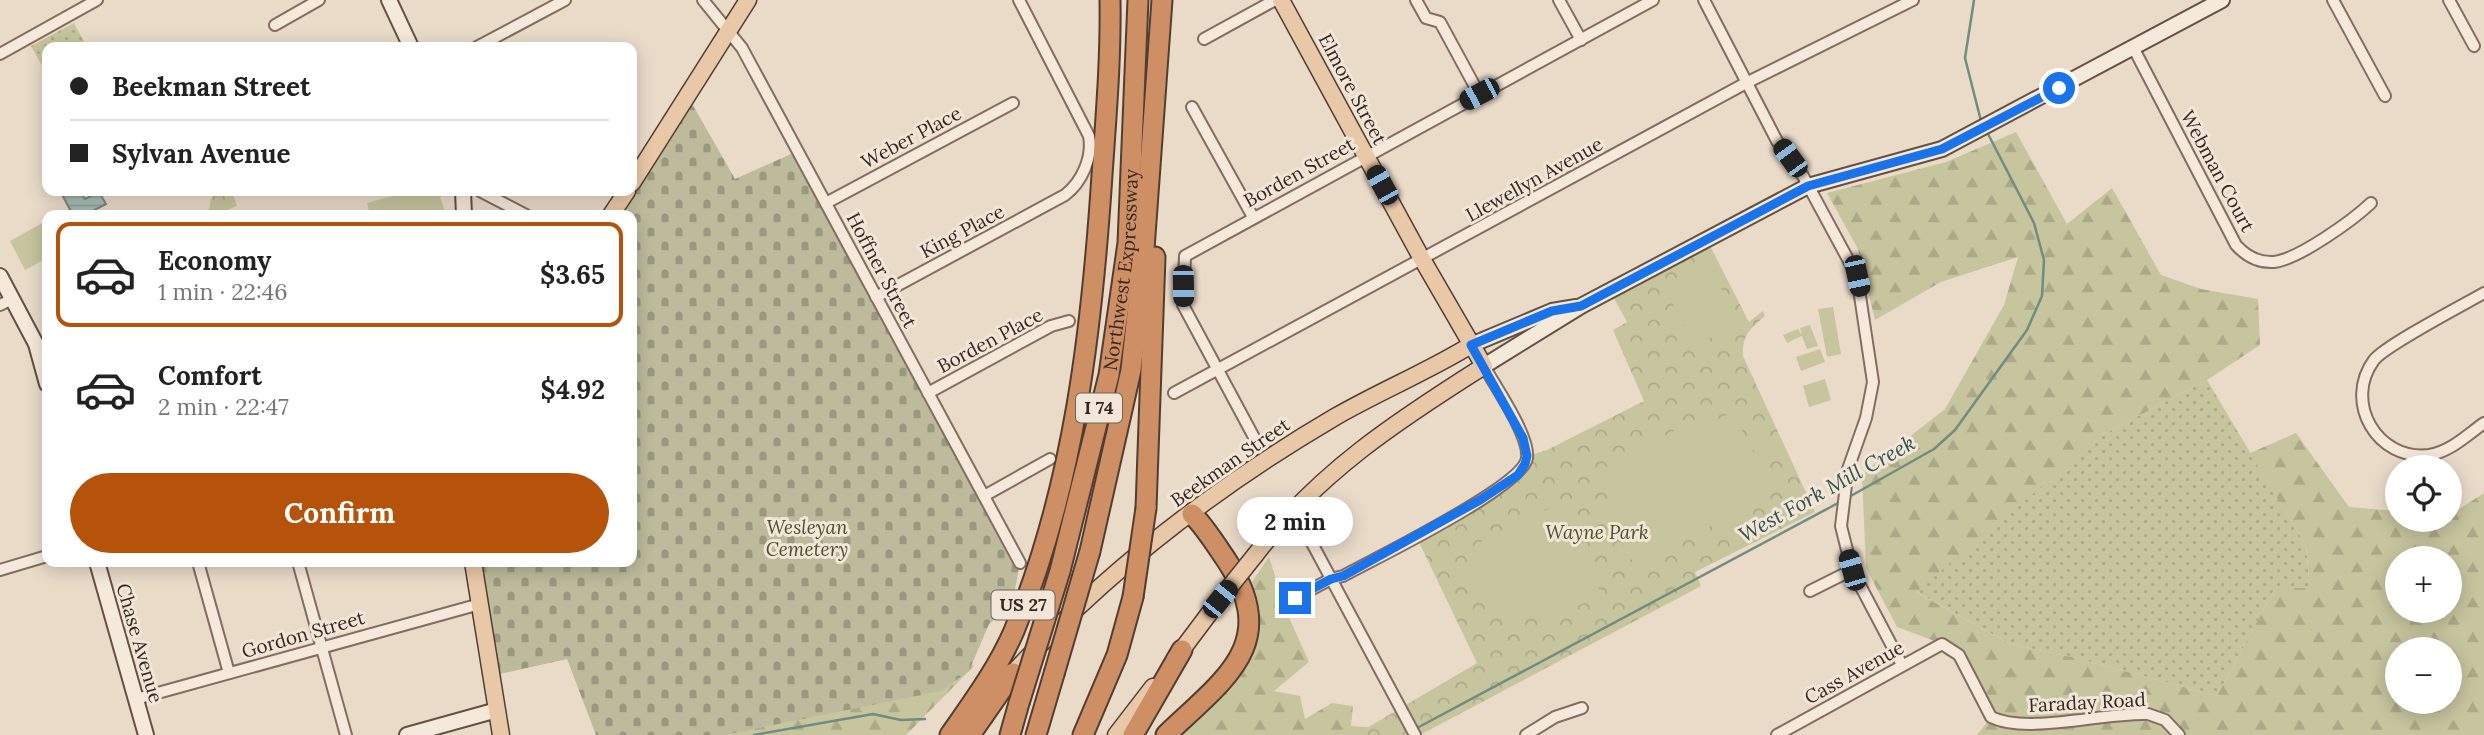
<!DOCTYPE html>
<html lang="en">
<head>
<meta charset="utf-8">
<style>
	body { margin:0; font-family:Lora,serif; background:#f2f2f2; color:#222; height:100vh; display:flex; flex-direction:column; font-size:26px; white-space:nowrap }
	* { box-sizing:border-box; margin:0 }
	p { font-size:23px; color:#767676 }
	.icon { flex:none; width:38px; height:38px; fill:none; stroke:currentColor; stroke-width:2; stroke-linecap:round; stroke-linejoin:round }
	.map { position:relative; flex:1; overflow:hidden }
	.sheet { position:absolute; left:42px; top:210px; width:595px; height:357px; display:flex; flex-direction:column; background:#fff; border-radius:14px; box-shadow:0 4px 18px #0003 }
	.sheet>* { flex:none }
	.top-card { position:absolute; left:42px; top:42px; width:595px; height:154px; border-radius:14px; box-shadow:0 4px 18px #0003; display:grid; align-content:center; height:154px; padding:0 28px; background:#fff }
	.controls { position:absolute; left:2385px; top:455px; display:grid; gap:14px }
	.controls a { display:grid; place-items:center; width:77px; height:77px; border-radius:50%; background:#fff; box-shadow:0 4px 18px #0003; font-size:35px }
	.end { position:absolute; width:32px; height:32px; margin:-16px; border:9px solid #1a73e8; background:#fff; box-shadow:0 0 0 4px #fff }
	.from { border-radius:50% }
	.bubble { position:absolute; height:49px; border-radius:24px; background:#fff; box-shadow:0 4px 18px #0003; font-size:23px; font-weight:800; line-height:49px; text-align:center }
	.car { position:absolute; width:21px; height:42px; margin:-21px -10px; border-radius:9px; box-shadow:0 0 5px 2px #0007; background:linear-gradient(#222 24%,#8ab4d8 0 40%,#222 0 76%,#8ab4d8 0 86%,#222 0) }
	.top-card b { display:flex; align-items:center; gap:24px; height:66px; font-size:26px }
	.top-card b+b { border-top:2px solid #e0e0e0 }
	.top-card i { width:18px; height:18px; background:#222 }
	ul { padding:12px 0 0; list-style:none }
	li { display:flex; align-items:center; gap:21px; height:105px; margin:0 14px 10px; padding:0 14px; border:4px solid transparent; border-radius:14px }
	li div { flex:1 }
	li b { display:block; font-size:26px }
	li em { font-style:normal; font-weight:800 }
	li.selected { border-color:#b45309 }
	li>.icon { width:63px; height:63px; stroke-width:1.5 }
	.cta { display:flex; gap:14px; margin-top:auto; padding:14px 28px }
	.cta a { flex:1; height:80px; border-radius:42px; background:#b45309; color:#fff; font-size:28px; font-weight:800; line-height:80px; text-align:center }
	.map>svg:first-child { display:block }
</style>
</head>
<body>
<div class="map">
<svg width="2484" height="735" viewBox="0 0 2484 735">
	<defs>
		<pattern id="grass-dots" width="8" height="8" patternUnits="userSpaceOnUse" patternTransform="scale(1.75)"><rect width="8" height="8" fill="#c7c59e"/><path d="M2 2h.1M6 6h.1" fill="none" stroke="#aca988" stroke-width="1.8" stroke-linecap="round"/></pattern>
		<pattern id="forest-firs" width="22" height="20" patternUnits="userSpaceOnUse" patternTransform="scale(1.75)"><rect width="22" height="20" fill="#c7c59e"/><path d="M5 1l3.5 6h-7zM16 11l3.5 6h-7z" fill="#aca988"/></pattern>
		<pattern id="cemetery-stones" width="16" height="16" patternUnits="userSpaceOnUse" patternTransform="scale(1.75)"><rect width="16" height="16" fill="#bdbb9c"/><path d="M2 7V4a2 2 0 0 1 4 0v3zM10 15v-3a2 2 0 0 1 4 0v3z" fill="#9a987f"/></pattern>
		<pattern id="park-crowns" width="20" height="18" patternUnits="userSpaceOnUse" patternTransform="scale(1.75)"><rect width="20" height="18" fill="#c7c59e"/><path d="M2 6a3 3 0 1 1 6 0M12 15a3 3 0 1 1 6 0" fill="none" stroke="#aca988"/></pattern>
		<pattern id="water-rules" width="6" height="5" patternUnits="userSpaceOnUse" patternTransform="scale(1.75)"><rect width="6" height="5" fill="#a9beb5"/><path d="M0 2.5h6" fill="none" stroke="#92a39b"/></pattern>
	</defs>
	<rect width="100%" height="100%" fill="#eadbc9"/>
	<g fill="url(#grass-dots)">
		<path d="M74,23L87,47H47V75L31,46Z"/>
		<path d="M2207,380L2306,546L2310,588H2275L2217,696L2076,658L2010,644L1915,591L2104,434Z"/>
	</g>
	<g fill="url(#forest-firs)" fill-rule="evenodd">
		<path d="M2016,132L2067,224L2112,188L2161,275L2201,289L2258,299L2260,345L2207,380L2104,434L1916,592L2010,644L2076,658L2217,696L2275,588H2310L2306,546L2250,453L2296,433L2349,507L2397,511L2398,520H2450V515L2484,493V735H1977L1991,717L1948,646L1897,627L1866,568L1862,474L1945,409L2004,305L2018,257L1941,282L1875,320L1858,249L1827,193L1946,162ZM2398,558H2450V611H2398ZM2398,649H2450V702H2398Z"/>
		<path d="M1269,557L1287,613L1309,662L1274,691L1300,696L1305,719L1332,703L1353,706L1351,726L1380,728V735H1181C1211,706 1257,671 1259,626C1260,612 1254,596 1251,583Z"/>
		<path d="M958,652L974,666L906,735H642Z"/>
	</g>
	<path fill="url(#cemetery-stones)" d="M687,95L735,179L798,151L1020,563L1012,605L989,624L969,671L941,691L724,735H596L567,659L491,676L473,562H632V215H611Z"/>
	<g fill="url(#park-crowns)">
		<path d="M222,191H232L237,206L219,213V215H208L211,198Z"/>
		<path d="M1706,238L1749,322L1763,311L1765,316C1750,329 1742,335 1743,356L1815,512L1695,572L1701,586L1420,735H1355L1477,663L1416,536L1481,500L1527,456L1547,450L1644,401L1613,330L1627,322L1610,291Z"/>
	</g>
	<g fill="#c7c59e">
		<path d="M411,191H448L449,194L440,197L446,215H370L367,203Z"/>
		<path d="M46,221L47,258L25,270L10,241Z"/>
		<path d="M1708,263L1739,324L1694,346L1663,285Z"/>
		<path d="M1833,307L1841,354L1827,357L1818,309Z"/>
		<path d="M1810,325L1818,346L1807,349L1802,336L1787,343L1783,335L1798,329L1802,335L1800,328Z"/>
		<path d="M1820,349L1825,362L1801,371L1796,357Z"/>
		<path d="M1825,379L1831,400L1809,407L1803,386Z"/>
		<path d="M1733,412L1770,487L1769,492L1637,569L1603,510L1620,499L1604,469L1688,423L1692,431Z"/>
		<path d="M1775,435L1782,450L1759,461L1752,446Z"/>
		<path d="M1556,505L1601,594C1567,614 1513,635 1483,596C1474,584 1469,565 1463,551Z"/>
	</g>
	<path fill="url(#water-rules)" stroke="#718c81" stroke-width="2" d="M60,191H80L85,199L99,192L106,204L85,215H73Z"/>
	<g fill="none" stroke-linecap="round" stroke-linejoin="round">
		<g stroke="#718c81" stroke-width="2.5">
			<path d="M1974,0L1965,58L1981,121"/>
			<path d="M1849,497L1934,449L1955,430L2027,330L2042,296L2044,260L2034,223L1986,130"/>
			<path d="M1417,728L1840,502"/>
			<path d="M754,735L873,714L901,720L925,719"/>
		</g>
		<defs>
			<g id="street">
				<path d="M703,0L742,48L1020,563"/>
				<path d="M1416,0L1426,18L1440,22L1479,94"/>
				<path d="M1559,0L1581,40"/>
				<path d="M1704,0L1777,141L1803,176L1857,276L1873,382L1866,418L1848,469L1841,526L1852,570L1902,665"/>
				<path d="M2333,0L2385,96"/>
				<path d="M2449,0L2474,46"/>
				<path d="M275,25L319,0"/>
				<path d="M1204,39L1275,0"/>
				<path d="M477,47L565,0"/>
				<path d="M2134,49L2236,245C2246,256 2259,263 2274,262C2299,259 2353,220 2371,203"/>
				<path d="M0,54L97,0"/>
				<path d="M1192,107L1253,217"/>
				<path d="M480,191L526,215"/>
				<path d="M826,203L1013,103"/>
				<path d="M2484,293C2463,305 2386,345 2374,360C2343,402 2377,461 2429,455C2450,452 2467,435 2484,423"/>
				<path d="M876,297L1065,195C1082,182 1093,157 1089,136L1019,0"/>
				<path d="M0,305L12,299"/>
				<path d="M928,393L1051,326L1069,321"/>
				<path d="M1174,393L1746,83L1913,0"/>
				<path d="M1256,441L1183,305L1185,256L1653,0"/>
				<path d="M984,496L1050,459"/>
				<path d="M1306,532L1415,735"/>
				<path d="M198,562L229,673"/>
				<path d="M298,562L346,735"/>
				<path d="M0,570L47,556"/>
				<path d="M1810,591L1852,570"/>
				<path d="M1295,598L1331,579L1343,576C1374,559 1523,487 1527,458C1530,436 1495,386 1484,366"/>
				<path d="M136,699L480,604"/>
				<path d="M1526,735L1555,717L1582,708"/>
				<path d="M1777,735L1942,644L1959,655L1991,717C2027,735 2105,712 2148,714L2165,720L2179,735"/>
			</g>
			<g id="secondary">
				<path d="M389,0L411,47"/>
				<path d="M463,191L464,215"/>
				<path d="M0,276L36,344L47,384"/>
				<path d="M1471,345L1552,311L1576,307"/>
				<path d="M1484,366L1581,306L1808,186L1942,149L2222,0"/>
				<path d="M97,562L146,735"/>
				<path d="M407,735L497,710"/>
			</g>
			<g id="primary">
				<path d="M632,183L748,0"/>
				<path d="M611,215L627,191"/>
				<path d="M1256,554C1319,472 1397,421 1484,366L1422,259L1281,0"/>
				<path d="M473,562L501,735"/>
				<path d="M1175,659L1220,599"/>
				<path d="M1005,682C1099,577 1214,488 1335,417C1380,391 1427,372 1471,345"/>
				<path d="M1116,735L1153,687"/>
			</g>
			<g id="highway">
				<path d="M1146,508L1155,257"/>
				<path d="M1090,551L1131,370L1144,249L1162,0"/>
				<path id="s1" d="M1060,571L1109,375L1128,243L1138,0"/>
				<path d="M950,735C973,702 998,668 1014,631C1074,487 1092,329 1102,175C1106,116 1111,59 1110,0"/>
				<path d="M970,735L1013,673"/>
				<path d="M1010,735L1019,703"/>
				<path d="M1036,735L1054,674"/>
				<path d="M1083,735L1117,655L1133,597"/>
				<path d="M1133,735L1182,650"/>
				<path d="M1166,735C1223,680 1282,644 1227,561C1216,545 1206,528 1192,514"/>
			</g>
		</defs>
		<use href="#street" stroke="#846d60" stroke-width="14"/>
		<use href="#secondary" stroke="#664f43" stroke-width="18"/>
		<use href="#primary" stroke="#523d33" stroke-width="19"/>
		<use href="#highway" stroke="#523d33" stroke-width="23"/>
		<use href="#street" stroke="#f5e9db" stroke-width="10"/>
		<use href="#secondary" stroke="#f5e9db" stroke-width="14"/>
		<use href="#primary" stroke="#e8c8a6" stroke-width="16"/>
		<use href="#highway" stroke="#ce8f64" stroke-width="19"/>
		<defs>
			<path id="primary-bridge" d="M1220,599L1256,554"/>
			<g id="highway-bridge">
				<path d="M1133,597L1146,508"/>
				<path d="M1054,674L1090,551"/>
				<path d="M1019,703L1060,571"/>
			</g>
		</defs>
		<use href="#primary-bridge" stroke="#523d33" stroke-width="19" stroke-linecap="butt"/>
		<use href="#highway-bridge" stroke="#523d33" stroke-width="23" stroke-linecap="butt"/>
		<use href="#primary-bridge" stroke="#e8c8a6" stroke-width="16"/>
		<use href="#highway-bridge" stroke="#ce8f64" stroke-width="19"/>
	</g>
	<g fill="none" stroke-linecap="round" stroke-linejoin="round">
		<path stroke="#1a73e8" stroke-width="9" d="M1295,598L1331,579L1343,576L1480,500L1518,475L1525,464L1527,456L1523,438L1471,345L1552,311L1581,306L1808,186L1942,149L2059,88"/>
	</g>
	<g text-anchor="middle" stroke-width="6" stroke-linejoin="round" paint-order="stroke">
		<g fill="#f2e6d8" stroke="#6e6158" stroke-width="2">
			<rect x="1076" y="393.5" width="46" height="29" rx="5"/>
			<rect x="991.5" y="590.5" width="63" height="29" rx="5"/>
		</g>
		<g font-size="18" font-weight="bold" fill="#362821">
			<text x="1099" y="414">I 74</text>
			<text x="1023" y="611">US 27</text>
		</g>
		<g font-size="19" fill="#362821" stroke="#f2e6d8">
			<text transform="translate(1353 89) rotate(62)" y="7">Elmore Street</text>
			<text transform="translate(911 137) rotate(-28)" y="7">Weber Place</text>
			<text transform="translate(2218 171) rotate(62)" y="7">Webman Court</text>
			<text transform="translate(1299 172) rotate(-29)" y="7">Borden Street</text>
			<text transform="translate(1534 179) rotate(-29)" y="7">Llewellyn Avenue</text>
			<text transform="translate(962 231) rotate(-28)" y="7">King Place</text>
			<text dy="7" stroke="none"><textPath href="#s1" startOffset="308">Northwest Expressway</textPath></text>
			<text transform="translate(882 270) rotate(62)" y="7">Hoffner Street</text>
			<text transform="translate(990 340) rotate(-28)" y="7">Borden Place</text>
			<text transform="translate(1230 462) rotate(-35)" y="7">Beekman Street</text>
			<text transform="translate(303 634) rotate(-16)" y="7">Gordon Street</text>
			<text transform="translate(140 643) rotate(74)" y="7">Chase Avenue</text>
			<text transform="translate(1854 672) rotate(-29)" y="7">Cass Avenue</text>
			<text transform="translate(2087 702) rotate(-3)" y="7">Faraday Road</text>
		</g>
		<g font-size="19" font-style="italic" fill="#4d502a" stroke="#f2e6d8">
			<text x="807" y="534">Wesleyan<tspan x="807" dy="22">Cemetery</tspan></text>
			<text x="1597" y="539">Wayne Park</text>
		</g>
		<g font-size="21" font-style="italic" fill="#33544c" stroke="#f2e6d8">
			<text transform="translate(1827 489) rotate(-29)" y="7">West Fork Mill Creek</text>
		</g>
	</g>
</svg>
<div class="controls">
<a><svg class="icon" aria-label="locate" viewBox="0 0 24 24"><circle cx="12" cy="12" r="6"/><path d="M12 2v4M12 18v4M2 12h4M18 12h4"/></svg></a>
<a>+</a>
<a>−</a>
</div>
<i class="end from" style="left:2059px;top:88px"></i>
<i class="end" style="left:1295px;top:598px"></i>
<div class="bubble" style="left:1237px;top:497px;width:116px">2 min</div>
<i class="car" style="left:1479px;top:94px;rotate:242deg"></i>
<i class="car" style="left:1790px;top:158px;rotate:324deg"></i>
<i class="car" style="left:1382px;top:185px;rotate:331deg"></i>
<i class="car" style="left:1857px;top:276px;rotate:168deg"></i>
<i class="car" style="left:1183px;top:286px;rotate:179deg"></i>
<i class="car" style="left:1852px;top:570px;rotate:344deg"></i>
<i class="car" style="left:1220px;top:599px;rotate:39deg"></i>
<div class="top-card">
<b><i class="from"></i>Beekman Street</b>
<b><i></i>Sylvan Avenue</b>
</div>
<section class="sheet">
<ul>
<li class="selected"><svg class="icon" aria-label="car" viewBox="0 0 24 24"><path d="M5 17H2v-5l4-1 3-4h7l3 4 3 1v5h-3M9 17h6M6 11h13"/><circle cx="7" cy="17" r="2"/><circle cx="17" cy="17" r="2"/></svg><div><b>Economy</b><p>1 min · 22:46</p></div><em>$3.65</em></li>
<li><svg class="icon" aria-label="car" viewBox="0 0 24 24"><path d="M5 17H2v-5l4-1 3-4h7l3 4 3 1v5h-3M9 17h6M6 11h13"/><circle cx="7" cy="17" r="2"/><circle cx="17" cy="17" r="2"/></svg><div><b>Comfort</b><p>2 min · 22:47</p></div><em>$4.92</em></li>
</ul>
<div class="cta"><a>Confirm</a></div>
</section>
</div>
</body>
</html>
